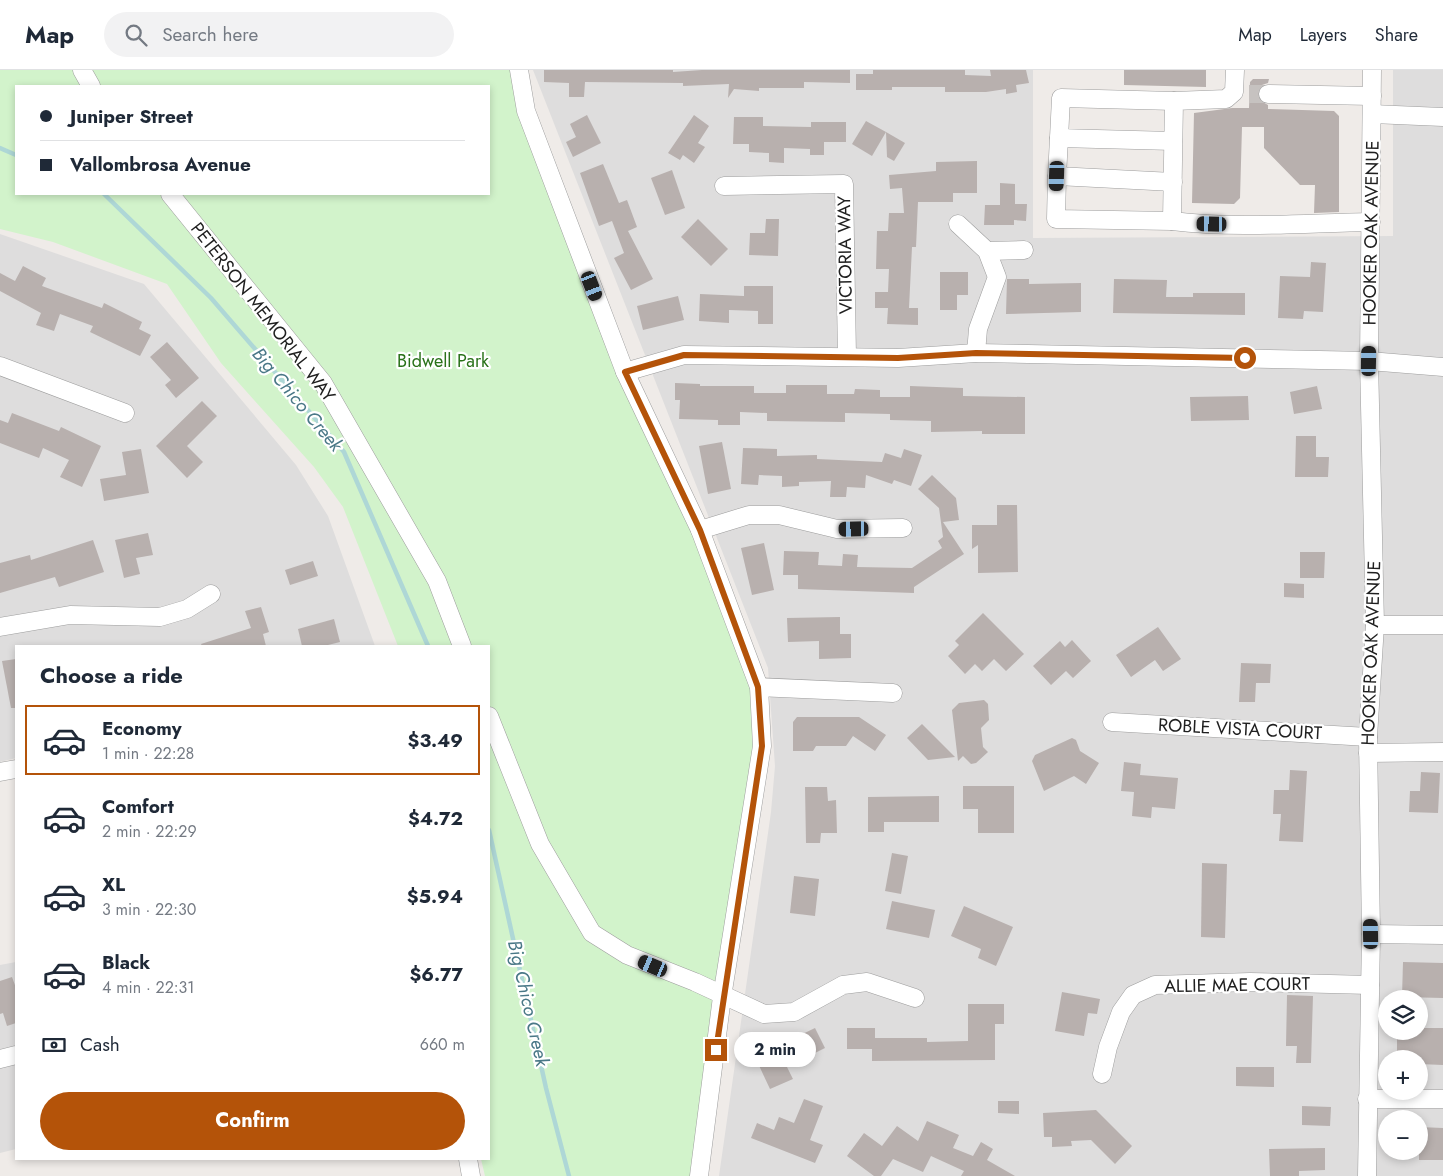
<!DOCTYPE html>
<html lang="en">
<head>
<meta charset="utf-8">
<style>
	body { margin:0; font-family:Jost,sans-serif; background:#f2f2f3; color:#1f2937; height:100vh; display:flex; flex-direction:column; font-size:19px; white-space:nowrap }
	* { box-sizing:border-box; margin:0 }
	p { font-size:16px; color:#747a83 }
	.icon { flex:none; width:28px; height:28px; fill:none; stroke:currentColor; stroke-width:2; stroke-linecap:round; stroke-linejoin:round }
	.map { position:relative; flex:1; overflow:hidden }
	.sheet { position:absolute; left:15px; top:575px; width:475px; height:515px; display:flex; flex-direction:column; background:#fff; border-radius:0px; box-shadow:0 2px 8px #0003 }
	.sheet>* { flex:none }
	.guide { position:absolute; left:15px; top:15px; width:475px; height:110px; border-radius:0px; box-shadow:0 2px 8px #0003; display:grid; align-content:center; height:110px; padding:0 25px; background:#fff }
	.controls { position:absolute; left:1378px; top:920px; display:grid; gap:10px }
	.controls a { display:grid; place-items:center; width:50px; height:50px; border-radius:50%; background:#fff; box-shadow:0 2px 8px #0003; font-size:25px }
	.end { position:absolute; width:22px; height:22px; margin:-11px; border:6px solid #b45309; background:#fff; box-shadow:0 0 0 2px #fff }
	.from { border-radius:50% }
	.bubble { position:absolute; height:35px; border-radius:18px; background:#fff; box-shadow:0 2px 8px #0003; font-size:16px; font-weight:700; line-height:35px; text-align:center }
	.car { position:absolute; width:15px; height:30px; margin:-15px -8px; border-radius:6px; box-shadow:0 0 4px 1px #0007; background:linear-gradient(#222 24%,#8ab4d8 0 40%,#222 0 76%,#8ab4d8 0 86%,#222 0) }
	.guide b { display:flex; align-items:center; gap:18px; height:48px; font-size:19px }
	.guide b+b { border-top:1px solid #e0e1e3 }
	.guide i { width:12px; height:12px; background:#1f2937 }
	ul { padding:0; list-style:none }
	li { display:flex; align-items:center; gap:15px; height:70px; margin:0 10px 8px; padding:0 15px; border:2px solid transparent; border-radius:0px }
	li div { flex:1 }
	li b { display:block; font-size:19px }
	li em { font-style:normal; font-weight:700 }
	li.current { border-color:#b45309 }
	li>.icon { width:45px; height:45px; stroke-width:1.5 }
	h2 { padding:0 25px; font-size:22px; line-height:60px }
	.pay { display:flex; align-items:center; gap:12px; height:55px; padding:0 25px; font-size:19px }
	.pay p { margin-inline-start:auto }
	.cta { display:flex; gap:10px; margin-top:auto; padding:10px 25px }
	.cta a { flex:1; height:58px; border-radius:30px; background:#b45309; color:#fff; font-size:20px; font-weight:700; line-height:58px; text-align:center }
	header { display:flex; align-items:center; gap:30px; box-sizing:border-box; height:70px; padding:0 25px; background:#fff; border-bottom:1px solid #e0e1e3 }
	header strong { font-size:24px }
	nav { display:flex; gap:28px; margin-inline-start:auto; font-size:18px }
	.search { width:350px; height:45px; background:#f2f2f3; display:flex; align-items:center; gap:12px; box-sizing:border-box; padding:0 18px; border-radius:28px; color:#747a83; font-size:19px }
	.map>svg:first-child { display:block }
</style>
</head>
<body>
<header>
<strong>Map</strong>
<div class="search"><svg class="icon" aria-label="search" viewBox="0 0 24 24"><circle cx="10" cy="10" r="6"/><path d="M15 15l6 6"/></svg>Search here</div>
<nav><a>Map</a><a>Layers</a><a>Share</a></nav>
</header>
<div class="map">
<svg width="1443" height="1106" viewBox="0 0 1443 1106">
	<rect width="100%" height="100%" fill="#efebe8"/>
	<g fill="#dedddd" fill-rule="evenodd">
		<path d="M533,0H1033V168L1393,166V0H1443V1106H719L771,742L775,696L768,598ZM1386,929H1419V961H1386ZM1386,989H1419V1021H1386ZM1386,1049H1419V1081H1386Z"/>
		<path d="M0,164L144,214L296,395L328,446L375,576H16V688L0,692Z"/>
		<path d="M16,892V1079L0,1083V895Z"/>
	</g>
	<path fill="#d2f3cb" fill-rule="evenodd" d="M0,0H519L526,41L742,568L762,676L699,1106H485L481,1089H489V576H398L343,437L314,397L221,293L167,214L53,172L0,159ZM16,16H489V124H16Z"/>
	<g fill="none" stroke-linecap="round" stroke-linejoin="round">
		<g stroke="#aed7d6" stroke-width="4.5">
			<path d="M0,78L16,85"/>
			<path d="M104,124L211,228L344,382L428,576"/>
			<path d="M489,760L546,1018L569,1106"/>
		</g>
	</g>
	<g fill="#b8b0ae">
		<path d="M544,0H673V2L702,0H850V13L804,12V18H759V21L734,19L728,28L729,14L683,16V13L585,12L584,27H569V13L544,12Z"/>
		<path d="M873,0H965V5L991,6L990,0H1026L1029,13L1016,15L1017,22L1006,24V19L986,22H945V17H892V20H856V4H873Z"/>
		<path d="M1124,0H1206V17L1124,15Z"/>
		<path d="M1253,9H1269L1268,13L1262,15L1257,23L1259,30L1268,35V39L1334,41L1339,46V142L1314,143L1315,115H1300L1264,78V57H1242L1240,128L1234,134L1192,133L1194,43L1232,38H1249L1250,12Z"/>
		<path d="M587,45L601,73L573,87L566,72L576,67L570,54Z"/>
		<path d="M694,45L709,56L698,73L705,77L694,93L683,85L680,90L668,83Z"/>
		<path d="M734,47H763V56L811,57V52H846V72H824V85H810V79L784,78V93L769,92V83L749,82V74H733Z"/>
		<path d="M866,51L886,62L872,86L852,74Z"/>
		<path d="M886,62L905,73L894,91L887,87Z"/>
		<path d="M977,91V123H953V132H918L916,177H912L909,238H918V255L887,254L888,238H875V222H888L889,199H876L877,161H888L889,143H904L902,118L890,119L889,105L936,101V92Z"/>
		<path d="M603,94L619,133L627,130L637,157L628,161L653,209L631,220L614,188L624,183L612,151L599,156L580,103Z"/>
		<path d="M672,100L685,138L665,145L651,108Z"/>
		<path d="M1000,113L1015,114V134H1027L1026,151L1014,150V155H984L985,135H1000Z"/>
		<path d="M698,149L728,179L711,196L681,167Z"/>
		<path d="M766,149H779L778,186L749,185L750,163H765Z"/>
		<path d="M1311,192L1326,193L1323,242L1304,241L1303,249L1278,248L1280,206L1310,207Z"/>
		<path d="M23,196L46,208L42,216L102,238L104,233L142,252L139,259L151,265L140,286L90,262L93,256L60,244L54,261L36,255L41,243L0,221V203L15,211Z"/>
		<path d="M940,202H968V225H957V240H940Z"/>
		<path d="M1007,209H1029V214L1081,213V242L1006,244Z"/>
		<path d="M1114,209L1167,210L1166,227H1193V223H1245V245L1113,243Z"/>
		<path d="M744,216H773V254H758V241L729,240V253L699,251L700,224L744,226Z"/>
		<path d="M678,226L684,250L643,260L637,236Z"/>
		<path d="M167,272L199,308L176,328L165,315L171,310L150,287Z"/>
		<path d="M675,313L700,314V316H754V323H786V315H827V324H854L855,319L880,320V327H910V316L963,318V326L1025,327V364H982V361L931,362V351L890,350V344L845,343V352L767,351V343L740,342V355H718V350L679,349L680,330H675Z"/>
		<path d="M1317,316L1322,339L1294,344L1290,322Z"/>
		<path d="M1248,326L1249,350L1191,351L1190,327Z"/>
		<path d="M202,331L217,346L187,376L203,392L187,408L156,376Z"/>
		<path d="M12,343L59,361L61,357L101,376L82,417L60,407L69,390L43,378L39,388L0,373V350L8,353Z"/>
		<path d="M1296,366H1316V387H1329L1328,407H1295Z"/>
		<path d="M722,372L731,419L708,424L699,376Z"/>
		<path d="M743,378L777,379V386L817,385V389L882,392L885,383L901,388L904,379L922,385L911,416L894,410L892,414L866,405L865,418L847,417L846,427H830L831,411L799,412V416L782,417V406L759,405L758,415L741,414Z"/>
		<path d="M141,379L149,423L104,431L100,409L126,405L122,382Z"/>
		<path d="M932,405L956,428L959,450L943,452L964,484L914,517V523L798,519V505H783L784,481L819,482L818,495L842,496L843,484L858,485L857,497L912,498L942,478L938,471L943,467L939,438L918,419Z"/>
		<path d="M997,435H1017L1018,502L978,503V475L972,479V455H997Z"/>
		<path d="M148,463L153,485L136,488L140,504L124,508L115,470Z"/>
		<path d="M93,470L104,502L59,517L55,507L0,523V493L30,485L31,490Z"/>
		<path d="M764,473L774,520L752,525L741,478Z"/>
		<path d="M1300,482H1325L1324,508H1300Z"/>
		<path d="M313,491L318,506L290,515L285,500Z"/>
		<path d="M1284,513L1304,514V528L1284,527Z"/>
		<path d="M261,537L269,562L263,564L266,576H202L201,574L251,558L245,541Z"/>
		<path d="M983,543L1024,584L1006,601L994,589L982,601L975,594L965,604L948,586L959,575L955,571Z"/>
		<path d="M840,547V564H851V588L819,589V571L788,572L787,548Z"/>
		<path d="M334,549L340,572L324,576H302L298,559Z"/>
		<path d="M1158,557L1181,589L1163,601L1155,590L1131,607L1116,585Z"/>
		<path d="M1072,570L1091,591L1073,608L1066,601L1051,615L1033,596L1060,571L1065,577Z"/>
		<path d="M16,589V638H11L2,591Z"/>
		<path d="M1241,593L1271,594L1270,613H1256L1255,632H1239Z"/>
		<path d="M984,630L988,634L989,650L981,658L983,677L988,682L976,693L971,694L963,686L958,691L952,640L959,633Z"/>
		<path d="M797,647H859L886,665L875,681L853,666L846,676H816L813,681H793V652Z"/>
		<path d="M922,654L955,687L928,690L907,668Z"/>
		<path d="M1072,668L1076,670L1080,681L1099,693L1086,714L1074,706L1044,721L1032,691L1035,685Z"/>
		<path d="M1124,692L1141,694L1140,705L1178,708L1175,739L1152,737L1151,748L1132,746L1134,722L1121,721Z"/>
		<path d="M1290,700L1307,701L1303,772L1279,771L1281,744H1273L1274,720H1289Z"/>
		<path d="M1421,702L1440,703L1438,743L1409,742L1410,721H1420Z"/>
		<path d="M963,716H1014V763H978V739H963Z"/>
		<path d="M805,717H827L828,731L836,730L837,763H821L820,773H806Z"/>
		<path d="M939,726V752H884V762H868V727Z"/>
		<path d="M892,783L908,786L901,824L885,821Z"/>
		<path d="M1202,793L1227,794L1225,868L1201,867Z"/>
		<path d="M794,806L819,809L815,846L790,843Z"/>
		<path d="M892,831L935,840L929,868L886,859Z"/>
		<path d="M964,836L1013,857L996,896L978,888L981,879L951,866Z"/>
		<path d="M1403,892L1443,893V928L1402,927Z"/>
		<path d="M12,907L16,918V953L7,956L3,943L0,944V911Z"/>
		<path d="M1062,922L1100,929L1097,944L1088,943L1084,966L1055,961Z"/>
		<path d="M1287,925L1313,926L1311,993H1296L1297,976H1286Z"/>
		<path d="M968,934H1004V954H995V990L872,991V979H847V958H875V968H927V972L968,971Z"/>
		<path d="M815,958L825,978L787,997L793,1009L770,1019L755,987Z"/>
		<path d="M1419,958H1443V995L1419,994V989H1412V986H1397V961H1419Z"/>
		<path d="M1236,997H1274V1017L1236,1016Z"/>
		<path d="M804,1029L823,1036L810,1070L823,1075L815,1093L751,1068L757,1053L774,1060L779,1047L794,1053Z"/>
		<path d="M998,1031H1019V1044L998,1043Z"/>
		<path d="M1302,1036L1331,1037L1330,1056L1302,1055Z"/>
		<path d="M1096,1040L1132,1076L1115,1094L1091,1070L1071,1071L1072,1076L1052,1077V1067H1044L1043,1043Z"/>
		<path d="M927,1051L959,1065L953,1078L973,1086L981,1072L993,1079L987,1090L1015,1106H961L964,1101L931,1086L923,1102L893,1089L881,1106H874L847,1086L864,1063L882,1076L897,1056L918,1071Z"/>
		<path d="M1419,1057L1443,1058V1090H1419Z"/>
		<path d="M1325,1078V1100L1299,1101V1106H1270L1269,1079Z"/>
	</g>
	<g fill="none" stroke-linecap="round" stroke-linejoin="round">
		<path stroke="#c6c2c0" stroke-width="18" stroke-dasharray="18 9" stroke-linecap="butt" d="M1249,24H1268"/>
		<defs>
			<g id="minor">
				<path d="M82,0L91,16"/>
				<path d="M519,0L526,41L625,302L700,460L759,617L762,676L722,927L699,1106"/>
				<path d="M1235,0L1234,22L1226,29L1174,31L1172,151C1237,159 1305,153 1371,152"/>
				<path d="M1268,24L1372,26"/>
				<path d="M1372,44L1443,47"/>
				<path d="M1059,68L1057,106L1173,112"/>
				<path d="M1173,71L1059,68L1061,28L1174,31"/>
				<path d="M1057,106L1056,149L1172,151"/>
				<path d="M724,116L844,114L847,286"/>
				<path d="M170,124L323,313L437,511L462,576"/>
				<path d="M958,154L987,181L997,207L978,259L976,283"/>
				<path d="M987,181L1024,180"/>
				<path d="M0,296L125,343"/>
				<path d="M625,302L684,285L898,288L976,283L1369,291L1443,297"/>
				<path d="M700,460L749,445H779L837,459L903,458"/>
				<path d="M1375,555H1443"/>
				<path d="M0,557L70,545L160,547L187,539L211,524"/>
				<path d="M759,617L893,623"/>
				<path d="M489,646L540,774L592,863L627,885L695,912L764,944L794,942L843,915L867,912L915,928"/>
				<path d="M1112,652L1368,667"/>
				<path d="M1368,683L1443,682"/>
				<path d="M0,702L16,699"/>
				<path d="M1371,864L1443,865"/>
				<path d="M0,989L16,985"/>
				<path d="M1102,1004L1108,977L1121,942L1133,925L1155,915L1250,912L1370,915"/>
				<path d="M1367,1029H1443"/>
				<path d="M468,1089L471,1106"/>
				<path d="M1367,1106L1371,864L1368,667L1375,555L1369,291L1372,0"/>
			</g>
		</defs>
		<use href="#minor" stroke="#9d9d9d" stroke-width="19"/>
		<use href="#minor" stroke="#fff" stroke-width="18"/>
	</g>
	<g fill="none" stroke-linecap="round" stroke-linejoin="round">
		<path stroke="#b45309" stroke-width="6" d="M716,980L762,676L758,617L700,460L625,302L684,285L898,288L976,283L1245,288"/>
	</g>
	<g text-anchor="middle" stroke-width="4.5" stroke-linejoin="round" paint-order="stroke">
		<g font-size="18" fill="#202020" stroke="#fff">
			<text transform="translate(1371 163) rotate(-89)" y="6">HOOKER OAK AVENUE</text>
			<text transform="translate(845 185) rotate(-91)" y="6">VICTORIA WAY</text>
			<text transform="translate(263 242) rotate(52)" y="6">PETERSON MEMORIAL WAY</text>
			<text transform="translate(1371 583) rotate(-88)" y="6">HOOKER OAK AVENUE</text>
			<text transform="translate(1240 659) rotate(3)" y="6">ROBLE VISTA COURT</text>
			<text transform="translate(1237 915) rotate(-1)" y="6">ALLIE MAE COURT</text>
		</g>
		<g font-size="18" fill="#2a721a" stroke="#fff">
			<text x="443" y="297">Bidwell Park</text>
		</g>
		<g font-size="19" font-style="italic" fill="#4a7887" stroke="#fff">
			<text transform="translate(298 329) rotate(50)" y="7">Big Chico Creek</text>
			<text transform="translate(529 933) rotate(77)" y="7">Big Chico Creek</text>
		</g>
	</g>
</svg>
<div class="controls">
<a><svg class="icon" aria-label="layers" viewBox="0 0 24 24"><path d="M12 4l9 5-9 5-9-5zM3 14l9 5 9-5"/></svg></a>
<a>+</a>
<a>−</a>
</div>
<i class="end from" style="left:1245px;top:288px"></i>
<i class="end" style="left:716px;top:980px"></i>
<div class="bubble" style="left:734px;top:962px;width:82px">2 min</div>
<i class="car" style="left:1057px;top:106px;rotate:182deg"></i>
<i class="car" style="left:1212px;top:154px;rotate:271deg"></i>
<i class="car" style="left:592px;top:216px;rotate:159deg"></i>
<i class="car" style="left:1369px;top:291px;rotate:1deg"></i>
<i class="car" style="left:854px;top:459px;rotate:269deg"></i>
<i class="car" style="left:1371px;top:864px;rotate:359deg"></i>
<i class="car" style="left:653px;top:896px;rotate:293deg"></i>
<div class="guide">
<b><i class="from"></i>Juniper Street</b>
<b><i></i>Vallombrosa Avenue</b>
</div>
<section class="sheet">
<h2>Choose a ride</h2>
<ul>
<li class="current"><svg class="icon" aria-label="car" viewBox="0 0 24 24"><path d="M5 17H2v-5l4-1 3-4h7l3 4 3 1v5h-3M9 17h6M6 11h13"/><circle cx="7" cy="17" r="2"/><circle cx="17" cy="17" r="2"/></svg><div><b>Economy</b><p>1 min · 22:28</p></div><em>$3.49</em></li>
<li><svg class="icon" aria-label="car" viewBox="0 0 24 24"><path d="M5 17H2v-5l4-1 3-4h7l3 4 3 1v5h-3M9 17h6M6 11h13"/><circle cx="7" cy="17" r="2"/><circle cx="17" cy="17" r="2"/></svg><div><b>Comfort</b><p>2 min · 22:29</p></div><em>$4.72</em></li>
<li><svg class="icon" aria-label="car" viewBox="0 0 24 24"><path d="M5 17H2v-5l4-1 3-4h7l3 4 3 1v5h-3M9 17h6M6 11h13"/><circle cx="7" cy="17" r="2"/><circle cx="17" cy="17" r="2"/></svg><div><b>XL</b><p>3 min · 22:30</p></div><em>$5.94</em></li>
<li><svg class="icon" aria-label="car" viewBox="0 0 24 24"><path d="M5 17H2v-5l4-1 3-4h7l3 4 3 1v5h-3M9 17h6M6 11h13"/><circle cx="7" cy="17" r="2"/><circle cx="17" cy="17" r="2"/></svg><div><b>Black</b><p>4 min · 22:31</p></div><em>$6.77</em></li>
</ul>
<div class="pay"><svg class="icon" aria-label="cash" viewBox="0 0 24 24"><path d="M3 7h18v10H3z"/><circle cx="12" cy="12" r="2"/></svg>Cash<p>660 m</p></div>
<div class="cta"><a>Confirm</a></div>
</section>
</div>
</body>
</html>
